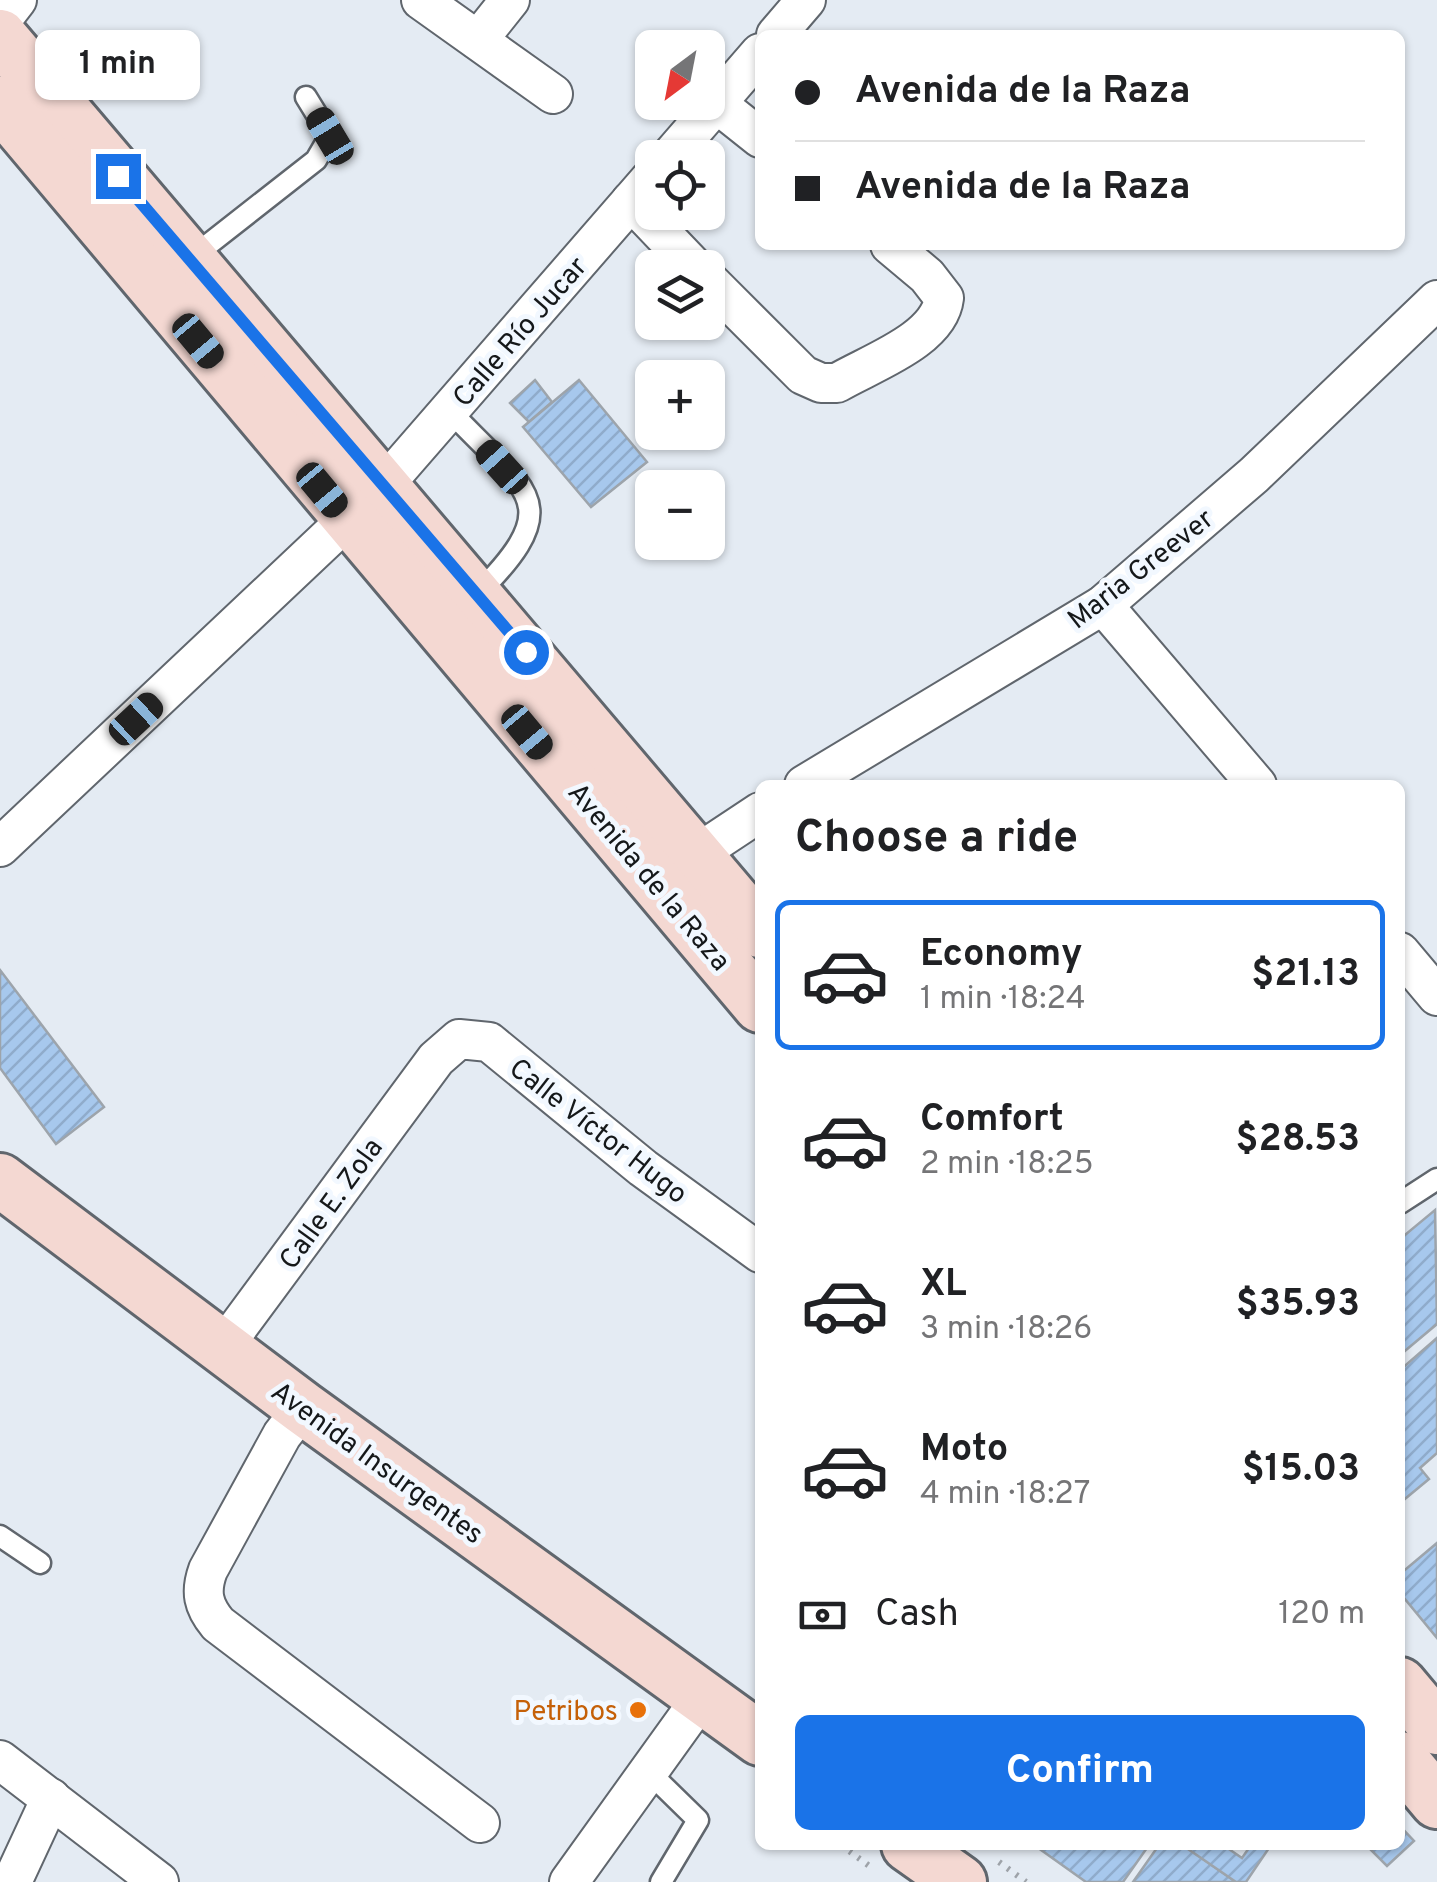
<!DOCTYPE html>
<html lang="en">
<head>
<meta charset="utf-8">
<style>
	body { margin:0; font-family:Overpass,sans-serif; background:#f6f6f6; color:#202124; height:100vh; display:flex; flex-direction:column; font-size:38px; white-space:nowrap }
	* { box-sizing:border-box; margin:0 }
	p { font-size:32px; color:#757577 }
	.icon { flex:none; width:55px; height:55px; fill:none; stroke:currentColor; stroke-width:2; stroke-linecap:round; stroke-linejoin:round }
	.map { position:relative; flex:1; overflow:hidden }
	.side { position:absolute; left:755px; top:780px; width:650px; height:1070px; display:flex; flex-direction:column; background:#fff; border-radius:15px; box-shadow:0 2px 8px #0004 }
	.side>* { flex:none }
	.guide { position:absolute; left:755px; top:30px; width:650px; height:220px; border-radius:15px; box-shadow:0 2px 8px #0004; display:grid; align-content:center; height:220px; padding:0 40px; background:#fff }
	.needle { width:65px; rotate:212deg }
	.tools { position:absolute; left:635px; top:30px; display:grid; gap:20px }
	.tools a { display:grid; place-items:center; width:90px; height:90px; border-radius:15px; background:#fff; box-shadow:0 2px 8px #0004; font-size:50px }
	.end { position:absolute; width:45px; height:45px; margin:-22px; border:12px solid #1a73e8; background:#fff; box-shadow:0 0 0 5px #fff }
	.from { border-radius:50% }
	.bubble { position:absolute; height:70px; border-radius:15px; background:#fff; box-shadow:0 2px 8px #0004; font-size:32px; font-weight:700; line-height:70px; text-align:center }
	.car { position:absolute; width:30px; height:60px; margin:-30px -15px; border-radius:12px; box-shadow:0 0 8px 2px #0007; background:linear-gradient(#222 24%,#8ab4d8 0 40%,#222 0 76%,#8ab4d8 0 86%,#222 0) }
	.guide b { display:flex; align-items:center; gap:35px; height:95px; font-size:38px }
	.guide b+b { border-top:2px solid #e0e0e0 }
	.guide i { width:25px; height:25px; background:#202124 }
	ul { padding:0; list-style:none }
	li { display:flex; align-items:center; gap:30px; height:150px; margin:0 20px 15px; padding:0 20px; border:5px solid transparent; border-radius:15px }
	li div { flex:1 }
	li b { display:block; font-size:38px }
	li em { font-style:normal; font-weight:700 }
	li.current { border-color:#1a73e8 }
	li>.icon { width:90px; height:90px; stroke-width:1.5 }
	h2 { padding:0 40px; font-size:45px; line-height:120px }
	.pay { display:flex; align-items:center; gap:25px; height:110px; padding:0 40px; font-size:38px }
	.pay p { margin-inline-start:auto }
	.button { display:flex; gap:20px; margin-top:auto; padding:20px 40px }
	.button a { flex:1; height:115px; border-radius:15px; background:#1a73e8; color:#fff; font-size:40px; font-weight:700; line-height:115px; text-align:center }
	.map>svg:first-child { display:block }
</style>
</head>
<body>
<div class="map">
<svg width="1437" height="1882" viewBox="0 0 1437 1882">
	<defs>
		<pattern id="building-hatch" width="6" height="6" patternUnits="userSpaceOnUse" patternTransform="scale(2.5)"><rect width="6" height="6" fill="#a7c8ed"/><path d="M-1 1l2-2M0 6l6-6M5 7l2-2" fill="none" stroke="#8fabcb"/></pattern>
	</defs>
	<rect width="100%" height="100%" fill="#e4ebf3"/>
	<g fill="url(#building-hatch)" stroke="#9da4ab" stroke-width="2.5">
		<path d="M535,380L552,402L529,422L510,403Z"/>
		<path d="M579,380L647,462L591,507L523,427Z"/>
		<path d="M0,970L104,1107L56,1144L0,1068Z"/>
		<path d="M1435,1210L1437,1324L1400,1355V1239Z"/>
		<path d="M1437,1338V1453L1420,1468L1429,1479L1400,1503V1370Z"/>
		<path d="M1437,1543V1638L1400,1593V1574Z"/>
		<path d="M1400,1826L1414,1841L1387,1866L1366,1845H1400Z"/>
		<path d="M1034,1845H1149L1123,1882H1086Z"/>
		<path d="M1159,1845H1183L1236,1882H1133Z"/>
		<path d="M1190,1845H1223L1242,1858L1251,1845H1271L1246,1882H1236L1188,1849Z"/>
	</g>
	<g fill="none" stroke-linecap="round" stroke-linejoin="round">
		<defs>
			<g id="lane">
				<path d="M191,258L316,160L330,136L306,97"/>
				<path d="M450,411C524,491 571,501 477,594"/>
				<path d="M1400,1203L1437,1179"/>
				<path d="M0,1536L40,1563"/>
				<path d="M651,1774L698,1820L661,1882"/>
			</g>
			<g id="street">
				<path d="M421,0L553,94"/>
				<path d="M0,22L17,0"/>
				<path d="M776,35L806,0"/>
				<path d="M478,40L510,0"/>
				<path d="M716,103L760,138"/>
				<path d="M669,158L760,53"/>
				<path d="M631,201L695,268"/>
				<path d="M708,280L803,375L821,383H837C871,363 939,340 944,298L927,276L890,245"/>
				<path d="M1103,605L1257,785"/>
				<path d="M804,785L1103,605L1254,475L1437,300"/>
				<path d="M0,847L385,484L652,177"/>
				<path d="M677,867L760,812"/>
				<path d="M1400,952L1437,996"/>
				<path d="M224,1346L436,1059L459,1039L489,1042L643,1168L760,1253"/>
				<path d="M303,1408L282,1435L208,1570C200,1592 203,1606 218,1624L480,1823"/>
				<path d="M0,1760L159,1882"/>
				<path d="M12,1882L51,1798"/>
				<path d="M569,1882L702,1697"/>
			</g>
			<g id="secondary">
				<path d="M0,36L760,931"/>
				<path d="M0,103L760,1006"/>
				<path d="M0,1180L303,1408L760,1739"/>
				<path d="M1400,1684L1437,1728"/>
				<path d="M1400,1758L1437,1802"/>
				<path d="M908,1845L960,1882"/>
			</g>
		</defs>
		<use href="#lane" stroke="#60666d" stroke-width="25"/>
		<use href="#street" stroke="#60666d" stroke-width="42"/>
		<use href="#secondary" stroke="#60666d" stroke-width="58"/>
		<g stroke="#9ea3a9" stroke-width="6" stroke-dasharray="2.5 8" stroke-linecap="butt">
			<path d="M841,1845L872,1868"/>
			<path d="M999,1862L1026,1882"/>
		</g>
		<use href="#lane" stroke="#fff" stroke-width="20"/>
		<use href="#street" stroke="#fff" stroke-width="38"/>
		<use href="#secondary" stroke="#f4d8d2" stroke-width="52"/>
	</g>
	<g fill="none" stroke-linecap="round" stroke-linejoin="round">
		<path stroke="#1a73e8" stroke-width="12" d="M118,176L526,652"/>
	</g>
	<circle fill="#e8710a" stroke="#f2f8ff" stroke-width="4" cx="638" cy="1710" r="10"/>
	<g text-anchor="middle" stroke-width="10" stroke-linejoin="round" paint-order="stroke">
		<g font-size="28" fill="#15181a" stroke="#f2f8ff">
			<text transform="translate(519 331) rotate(-49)" y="10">Calle Río Jucar</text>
			<text transform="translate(1140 568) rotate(-38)" y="10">Maria Greever</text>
			<text transform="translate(650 876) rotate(50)" y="10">Avenida de la Raza</text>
			<text transform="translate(599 1130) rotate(38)" y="10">Calle Víctor Hugo</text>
			<text transform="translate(330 1203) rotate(-54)" y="10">Calle E. Zola</text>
			<text transform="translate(378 1462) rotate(36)" y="10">Avenida Insurgentes</text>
		</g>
		<g font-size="28" fill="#c56008" stroke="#f2f8ff" text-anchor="end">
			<text x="618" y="1720">Petribos</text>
		</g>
	</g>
</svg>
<div class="tools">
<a><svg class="needle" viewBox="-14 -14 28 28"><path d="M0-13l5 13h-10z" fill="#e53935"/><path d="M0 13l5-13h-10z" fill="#757577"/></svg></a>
<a><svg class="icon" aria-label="locate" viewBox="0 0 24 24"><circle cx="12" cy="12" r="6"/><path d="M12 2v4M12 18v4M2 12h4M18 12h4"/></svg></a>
<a><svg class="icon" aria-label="layers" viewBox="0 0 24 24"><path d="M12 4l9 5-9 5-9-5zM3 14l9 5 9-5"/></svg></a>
<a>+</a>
<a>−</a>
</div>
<i class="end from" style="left:526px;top:652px"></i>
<i class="end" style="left:118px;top:176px"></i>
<div class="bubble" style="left:35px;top:30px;width:165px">1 min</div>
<i class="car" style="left:330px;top:136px;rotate:329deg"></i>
<i class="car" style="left:198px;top:341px;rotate:140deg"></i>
<i class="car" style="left:502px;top:467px;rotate:318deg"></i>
<i class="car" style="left:322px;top:490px;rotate:140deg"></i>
<i class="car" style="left:136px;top:719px;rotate:47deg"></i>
<i class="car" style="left:527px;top:732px;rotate:140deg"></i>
<div class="guide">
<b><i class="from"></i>Avenida de la Raza</b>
<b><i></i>Avenida de la Raza</b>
</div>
<section class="side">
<h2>Choose a ride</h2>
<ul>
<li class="current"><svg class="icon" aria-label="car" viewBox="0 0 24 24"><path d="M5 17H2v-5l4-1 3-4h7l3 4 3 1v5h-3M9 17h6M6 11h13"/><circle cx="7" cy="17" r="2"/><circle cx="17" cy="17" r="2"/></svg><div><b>Economy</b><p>1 min · 18:24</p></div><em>$21.13</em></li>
<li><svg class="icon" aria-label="car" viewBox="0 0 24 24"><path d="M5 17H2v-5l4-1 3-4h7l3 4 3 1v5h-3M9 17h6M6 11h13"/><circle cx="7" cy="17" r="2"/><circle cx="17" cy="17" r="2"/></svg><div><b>Comfort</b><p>2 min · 18:25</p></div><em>$28.53</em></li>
<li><svg class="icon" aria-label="car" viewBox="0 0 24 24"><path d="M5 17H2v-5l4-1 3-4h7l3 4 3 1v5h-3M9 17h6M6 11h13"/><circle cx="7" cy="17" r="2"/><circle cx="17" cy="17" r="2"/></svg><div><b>XL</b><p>3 min · 18:26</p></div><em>$35.93</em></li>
<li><svg class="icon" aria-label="car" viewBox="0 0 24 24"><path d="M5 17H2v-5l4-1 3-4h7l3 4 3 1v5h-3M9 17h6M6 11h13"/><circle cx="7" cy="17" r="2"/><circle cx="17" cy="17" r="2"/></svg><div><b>Moto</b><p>4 min · 18:27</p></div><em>$15.03</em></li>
</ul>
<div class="pay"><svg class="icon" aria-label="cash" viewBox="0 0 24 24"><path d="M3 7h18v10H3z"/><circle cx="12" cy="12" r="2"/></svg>Cash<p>120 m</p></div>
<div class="button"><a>Confirm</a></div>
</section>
</div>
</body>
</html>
